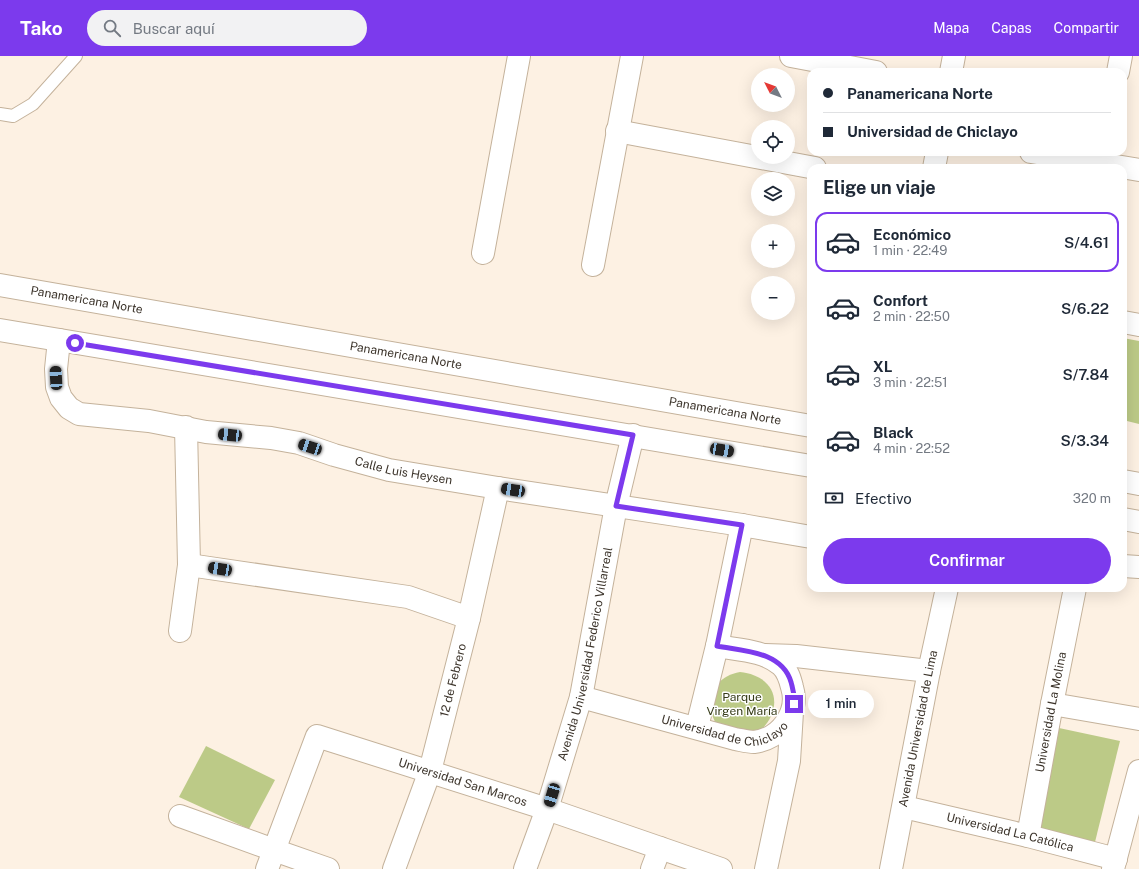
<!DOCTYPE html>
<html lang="es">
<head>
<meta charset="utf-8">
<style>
	body { margin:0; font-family:"Public Sans",sans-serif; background:#f2f2f3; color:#1f2937; height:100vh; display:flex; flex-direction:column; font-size:15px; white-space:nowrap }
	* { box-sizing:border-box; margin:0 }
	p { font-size:13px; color:#747a83 }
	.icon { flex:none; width:22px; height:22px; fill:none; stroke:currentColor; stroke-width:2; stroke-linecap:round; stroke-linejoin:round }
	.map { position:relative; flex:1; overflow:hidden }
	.drawer { position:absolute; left:807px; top:108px; width:320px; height:428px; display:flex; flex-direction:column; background:#fff; border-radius:12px; box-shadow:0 4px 16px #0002 }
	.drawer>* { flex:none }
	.guide { position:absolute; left:807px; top:12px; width:320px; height:88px; border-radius:12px; box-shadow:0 4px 16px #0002; display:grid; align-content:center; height:88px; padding:0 16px; background:#fff }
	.needle { width:26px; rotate:312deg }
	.buttons { position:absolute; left:751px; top:12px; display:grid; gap:8px }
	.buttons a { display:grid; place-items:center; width:44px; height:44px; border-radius:50%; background:#fff; box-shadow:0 4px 16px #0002; font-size:20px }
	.end { position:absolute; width:18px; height:18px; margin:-9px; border:5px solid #7c3aed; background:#fff; box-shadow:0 0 0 2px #fff }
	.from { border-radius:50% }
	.bubble { position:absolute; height:28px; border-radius:14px; background:#fff; box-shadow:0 4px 16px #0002; font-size:13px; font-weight:600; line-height:28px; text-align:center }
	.car { position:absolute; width:12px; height:24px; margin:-12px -6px; border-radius:5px; box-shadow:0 0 3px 1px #0007; background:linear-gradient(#222 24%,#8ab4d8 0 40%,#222 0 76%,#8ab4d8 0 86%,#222 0) }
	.guide b { display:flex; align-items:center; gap:14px; height:38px; font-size:15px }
	.guide b+b { border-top:1px solid #e0e1e3 }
	.guide i { width:10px; height:10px; background:#1f2937 }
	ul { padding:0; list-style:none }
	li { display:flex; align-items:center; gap:12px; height:60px; margin:0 8px 6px; padding:0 8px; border:2px solid transparent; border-radius:12px }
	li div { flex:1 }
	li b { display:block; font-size:15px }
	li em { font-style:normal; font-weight:600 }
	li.active { border-color:#7c3aed }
	li>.icon { width:36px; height:36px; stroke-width:1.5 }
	h2 { padding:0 16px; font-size:18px; line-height:48px }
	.pay { display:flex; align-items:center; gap:10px; height:44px; padding:0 16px; font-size:15px }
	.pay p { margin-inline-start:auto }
	.cta { display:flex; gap:8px; margin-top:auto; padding:8px 16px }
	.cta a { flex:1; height:46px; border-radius:24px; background:#7c3aed; color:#fff; font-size:16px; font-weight:600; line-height:46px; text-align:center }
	header { display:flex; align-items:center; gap:24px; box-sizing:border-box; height:56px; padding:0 20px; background:#7c3aed; color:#fff }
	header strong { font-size:19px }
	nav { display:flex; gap:22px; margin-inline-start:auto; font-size:14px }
	.search { width:280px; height:36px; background:#f2f2f3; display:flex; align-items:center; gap:10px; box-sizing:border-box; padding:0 14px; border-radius:22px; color:#747a83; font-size:15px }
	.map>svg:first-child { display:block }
</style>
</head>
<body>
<header>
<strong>Tako</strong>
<div class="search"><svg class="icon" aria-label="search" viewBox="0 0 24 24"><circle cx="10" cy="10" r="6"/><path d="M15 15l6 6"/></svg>Buscar aquí</div>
<nav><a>Mapa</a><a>Capas</a><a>Compartir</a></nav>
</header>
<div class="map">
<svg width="1139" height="813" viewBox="0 0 1139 813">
	<rect width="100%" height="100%" fill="#fdf1e3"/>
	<g fill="#bcca87">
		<path d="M1123,282L1139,285V368L1123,364Z"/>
		<path d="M740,616C777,620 785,652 759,676L718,671C702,647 712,621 740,616Z"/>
		<path d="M1059,672L1120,685L1095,786L1040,774Z"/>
		<path d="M206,690L275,724L249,773L179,741Z"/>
	</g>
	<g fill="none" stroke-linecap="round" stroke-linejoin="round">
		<defs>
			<path id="lane" d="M0,58L13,60L33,48L76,0"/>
			<g id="street">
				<path d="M791,0L876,16"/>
				<path d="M951,16L954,0"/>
				<path d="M1118,16L1121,0"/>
				<path d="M617,75L815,112"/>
				<path d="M1031,96L1139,114"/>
				<path d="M934,112L937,96"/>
				<path d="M483,197L519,0"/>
				<path d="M593,209L632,0"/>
				<path d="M1123,266L1139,269"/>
				<path id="s1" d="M59,284L56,313L57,331L61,342L69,352L79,358L149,365L206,376L271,382L299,387L334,399L389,414L498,432L742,469L811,481"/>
				<path d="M189,509L408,541L469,562"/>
				<path d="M1123,510L1139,511"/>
				<path d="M180,575L189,509L186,371"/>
				<path d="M765,599L796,600L929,615"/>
				<path id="s2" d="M581,641L735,683C741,684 748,686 754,686C780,683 800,657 792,631C790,623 788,615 781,609C764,594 738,594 717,590"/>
				<path d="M1052,648L1139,663"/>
				<path d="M697,671L717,590L742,469"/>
				<path id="s3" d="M904,751L1028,780L1116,803"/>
				<path d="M180,760L274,794L328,813"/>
				<path id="s4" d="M1028,780L1052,648L1075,532"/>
				<path id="s5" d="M267,813L317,680L547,753L721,813"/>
				<path id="s6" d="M394,813L430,715L469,562L498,432"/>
				<path id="s7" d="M525,813L547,753L581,641L616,450L633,379"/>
				<path d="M652,813L660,792"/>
				<path d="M766,813L789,705L792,656"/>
				<path id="s8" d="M891,813L929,615L947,532"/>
				<path d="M1113,813L1139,715"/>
			</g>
			<g id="highway">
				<path id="s9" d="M0,229L811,370"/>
				<path d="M0,274L811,410"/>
				<path d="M1123,425L1139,428"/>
				<path d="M1123,463L1139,466"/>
			</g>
		</defs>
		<use href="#lane" stroke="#c4b29b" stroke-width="14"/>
		<use href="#street" stroke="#c4b29b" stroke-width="24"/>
		<use href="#highway" stroke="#c4b29b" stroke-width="24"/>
		<use href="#lane" stroke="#fff" stroke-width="12"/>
		<use href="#street" stroke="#fff" stroke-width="22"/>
		<use href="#highway" stroke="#fff" stroke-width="22"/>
	</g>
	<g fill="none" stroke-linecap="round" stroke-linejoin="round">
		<path stroke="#7c3aed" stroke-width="5" d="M75,287L633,379L616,450L742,469L717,590C743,595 782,595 791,626C793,634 795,639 794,648"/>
	</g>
	<g text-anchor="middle" stroke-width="3" stroke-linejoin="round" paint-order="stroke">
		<g font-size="12" fill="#3d352c" stroke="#fff">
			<text dy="4" stroke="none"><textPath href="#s9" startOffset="88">Panamericana Norte</textPath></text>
			<text dy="4" stroke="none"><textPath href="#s9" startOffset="412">Panamericana Norte</textPath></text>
			<text dy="4" stroke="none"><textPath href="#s9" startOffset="736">Panamericana Norte</textPath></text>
			<text dy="4" stroke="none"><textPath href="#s1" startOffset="414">Calle Luis Heysen</textPath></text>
			<text dy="4" stroke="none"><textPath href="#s7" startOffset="224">Avenida Universidad Federico Villarreal</textPath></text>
			<text dy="4" stroke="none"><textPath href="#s6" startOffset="198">12 de Febrero</textPath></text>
			<text dy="4" stroke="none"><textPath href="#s4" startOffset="126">Universidad La Molina</textPath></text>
			<text dy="4" stroke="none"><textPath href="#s2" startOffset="150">Universidad de Chiclayo</textPath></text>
			<text dy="4" stroke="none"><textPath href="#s8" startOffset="143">Avenida Universidad de Lima</textPath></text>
			<text dy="4" stroke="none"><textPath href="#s5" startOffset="295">Universidad San Marcos</textPath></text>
			<text dy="4" stroke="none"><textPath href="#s3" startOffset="109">Universidad La Católica</textPath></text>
		</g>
		<g font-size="12" fill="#353b17" stroke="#fff">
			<text x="742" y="645">Parque<tspan x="742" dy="14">Virgen María</tspan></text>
		</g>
	</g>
</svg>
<div class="buttons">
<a><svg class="needle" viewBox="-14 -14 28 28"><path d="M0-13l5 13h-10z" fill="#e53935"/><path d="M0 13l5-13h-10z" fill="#747a83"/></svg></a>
<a><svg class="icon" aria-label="locate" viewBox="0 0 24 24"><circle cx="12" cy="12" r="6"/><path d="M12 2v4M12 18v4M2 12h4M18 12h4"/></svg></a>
<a><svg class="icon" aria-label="layers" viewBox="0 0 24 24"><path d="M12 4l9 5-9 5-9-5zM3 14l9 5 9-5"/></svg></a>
<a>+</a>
<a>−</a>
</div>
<i class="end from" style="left:75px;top:287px"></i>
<i class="end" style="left:794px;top:648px"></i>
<div class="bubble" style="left:808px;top:634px;width:66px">1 min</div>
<i class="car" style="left:56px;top:322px;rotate:357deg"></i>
<i class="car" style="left:230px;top:379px;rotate:276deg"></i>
<i class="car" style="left:310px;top:391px;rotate:288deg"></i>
<i class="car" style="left:722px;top:394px;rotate:100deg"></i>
<i class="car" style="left:513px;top:434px;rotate:279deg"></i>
<i class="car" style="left:220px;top:513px;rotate:279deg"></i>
<i class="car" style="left:552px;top:739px;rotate:197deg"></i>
<div class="guide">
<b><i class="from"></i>Panamericana Norte</b>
<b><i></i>Universidad de Chiclayo</b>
</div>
<section class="drawer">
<h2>Elige un viaje</h2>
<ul>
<li class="active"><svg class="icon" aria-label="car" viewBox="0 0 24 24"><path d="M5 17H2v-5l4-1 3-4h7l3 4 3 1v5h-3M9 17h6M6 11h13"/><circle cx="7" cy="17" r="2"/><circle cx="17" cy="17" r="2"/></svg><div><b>Económico</b><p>1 min · 22:49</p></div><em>S/4.61</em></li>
<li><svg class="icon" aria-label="car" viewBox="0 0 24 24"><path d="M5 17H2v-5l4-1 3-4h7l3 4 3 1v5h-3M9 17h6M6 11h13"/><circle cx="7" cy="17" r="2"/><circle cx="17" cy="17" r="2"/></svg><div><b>Confort</b><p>2 min · 22:50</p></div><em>S/6.22</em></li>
<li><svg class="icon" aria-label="car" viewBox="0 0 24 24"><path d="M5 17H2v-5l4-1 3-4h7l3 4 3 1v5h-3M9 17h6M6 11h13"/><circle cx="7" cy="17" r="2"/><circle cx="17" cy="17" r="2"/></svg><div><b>XL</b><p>3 min · 22:51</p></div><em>S/7.84</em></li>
<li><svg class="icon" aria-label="car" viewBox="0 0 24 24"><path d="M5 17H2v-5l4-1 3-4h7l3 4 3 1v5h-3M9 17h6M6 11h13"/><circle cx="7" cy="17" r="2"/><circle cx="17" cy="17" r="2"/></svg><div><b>Black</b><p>4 min · 22:52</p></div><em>S/3.34</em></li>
</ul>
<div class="pay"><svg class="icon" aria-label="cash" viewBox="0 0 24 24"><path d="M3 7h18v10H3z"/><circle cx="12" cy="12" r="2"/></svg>Efectivo<p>320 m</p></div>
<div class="cta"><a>Confirmar</a></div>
</section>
</div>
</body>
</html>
